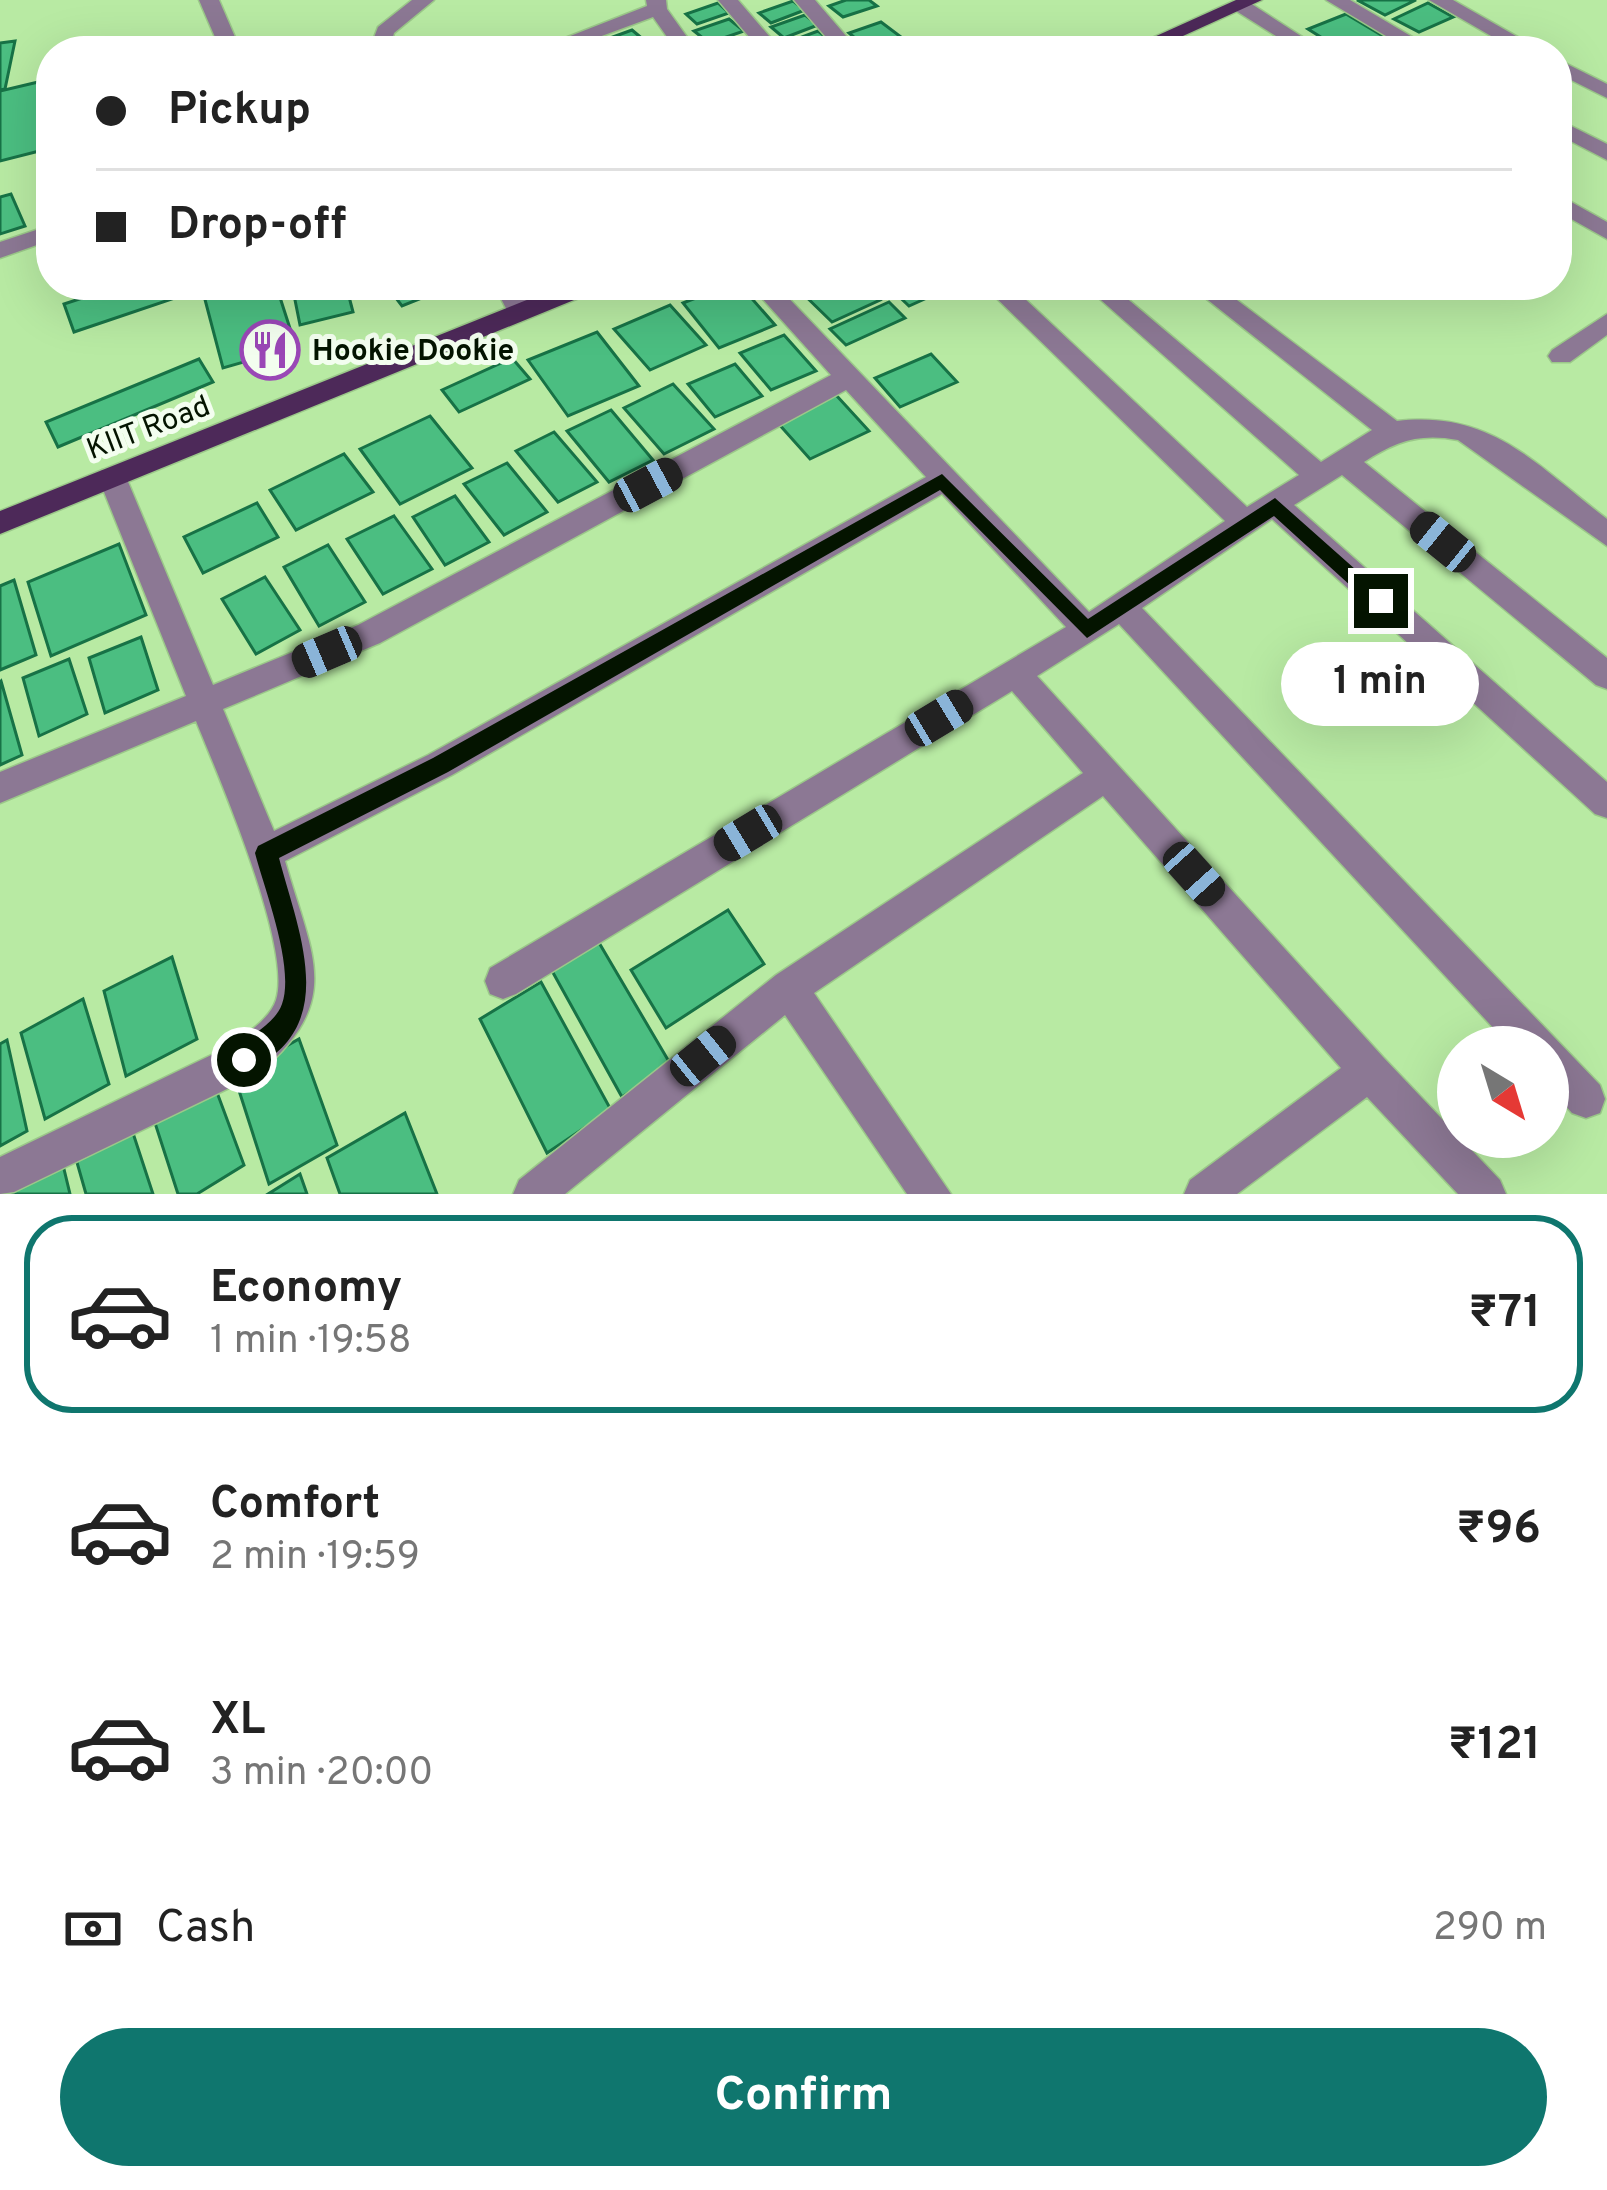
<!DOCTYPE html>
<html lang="en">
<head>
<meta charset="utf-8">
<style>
	body { margin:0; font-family:Overpass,sans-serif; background:#f6f6f6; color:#222; height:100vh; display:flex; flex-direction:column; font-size:45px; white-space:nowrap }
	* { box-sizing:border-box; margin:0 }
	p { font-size:39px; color:#767676 }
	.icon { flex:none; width:66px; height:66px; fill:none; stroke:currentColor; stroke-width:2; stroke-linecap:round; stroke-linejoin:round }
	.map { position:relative; height:1194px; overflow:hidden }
	.side { display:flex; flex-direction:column; background:#fff; flex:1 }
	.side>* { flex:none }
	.banner { position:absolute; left:36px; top:36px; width:1536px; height:264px; border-radius:48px; box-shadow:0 12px 48px #0002; display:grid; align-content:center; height:264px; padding:0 60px; background:#fff }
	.needle { width:78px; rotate:142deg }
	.tools { position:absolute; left:1437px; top:1026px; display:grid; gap:24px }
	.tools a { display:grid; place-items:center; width:132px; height:132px; border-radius:50%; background:#fff; box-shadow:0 12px 48px #0002; font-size:60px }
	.end { position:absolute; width:54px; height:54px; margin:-27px; border:15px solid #041400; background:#fff; box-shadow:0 0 0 6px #fff }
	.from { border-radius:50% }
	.bubble { position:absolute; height:84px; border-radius:42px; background:#fff; box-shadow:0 12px 48px #0002; font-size:39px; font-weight:700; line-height:84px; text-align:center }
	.car { position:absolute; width:36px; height:72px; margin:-36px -18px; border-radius:15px; box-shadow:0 0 9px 3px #0007; background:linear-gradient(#222 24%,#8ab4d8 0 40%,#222 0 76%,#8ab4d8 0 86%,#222 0) }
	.banner b { display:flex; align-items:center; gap:42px; height:114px; font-size:45px }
	.banner b+b { border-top:3px solid #e0e0e0 }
	.banner i { width:30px; height:30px; background:#222 }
	ul { padding:21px 0 0; list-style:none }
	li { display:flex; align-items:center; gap:36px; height:198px; margin:0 24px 18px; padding:0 36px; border:6px solid transparent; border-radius:48px }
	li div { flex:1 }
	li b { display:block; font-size:45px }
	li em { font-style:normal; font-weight:700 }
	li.active { border-color:#0f766e }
	li>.icon { width:108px; height:108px; stroke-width:1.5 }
	.pay { display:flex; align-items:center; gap:30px; height:132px; padding:0 60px; font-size:45px }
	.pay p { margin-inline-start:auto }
	.button { display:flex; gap:24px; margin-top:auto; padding:24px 60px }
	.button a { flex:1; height:138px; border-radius:72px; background:#0f766e; color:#fff; font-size:48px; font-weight:700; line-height:138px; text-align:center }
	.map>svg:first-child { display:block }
</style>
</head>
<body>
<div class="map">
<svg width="1607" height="1194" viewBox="0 0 1607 1194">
	<rect width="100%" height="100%" fill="#b8eaa3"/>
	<g fill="#4bbe81" stroke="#177246" stroke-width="3">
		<path d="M846,0H869L877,6L843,17L829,6Z"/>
		<path d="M1357,0H1416L1385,15Z"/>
		<path d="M793,1L805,10L771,23L759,13Z"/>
		<path d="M718,3L729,13L697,24L686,14Z"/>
		<path d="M1428,3L1453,17L1419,32L1394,19Z"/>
		<path d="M1346,14L1408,51H1343L1308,29Z"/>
		<path d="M805,15L818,25L784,38L771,27Z"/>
		<path d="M729,19L744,31L709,43L694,31Z"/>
		<path d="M881,22L901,37L868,49L849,33Z"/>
		<path d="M632,30L657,51L577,50Z"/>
		<path d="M818,31L832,42L808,51H791L783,44Z"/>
		<path d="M1274,37L1297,51H1241Z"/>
		<path d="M15,41L5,89L0,90V43Z"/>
		<path d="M51,79V148L0,161V91Z"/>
		<path d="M11,194L25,226L0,234V197Z"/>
		<path d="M122,285H172L178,297L74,332L64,304Z"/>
		<path d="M230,285H276L296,347L223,368L203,292Z"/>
		<path d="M292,285H346L353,312L300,325Z"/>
		<path d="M386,285H454L402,306Z"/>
		<path d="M729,285H740L775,325L719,348L683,303Z"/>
		<path d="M794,285H864L880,300L832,322Z"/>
		<path d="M887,285H949L951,287L909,306Z"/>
		<path d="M889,302L905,318L846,345L830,329Z"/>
		<path d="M670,305L706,345L650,370L614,329Z"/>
		<path d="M597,332L639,386L568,416L528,360Z"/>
		<path d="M784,335L816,371L771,390L740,353Z"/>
		<path d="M931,354L957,382L900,407L875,378Z"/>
		<path d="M512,358L530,379L459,412L442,390Z"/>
		<path d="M199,359L213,382L58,447L46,422Z"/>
		<path d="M735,364L762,396L715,417L688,384Z"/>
		<path d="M673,384L714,429L664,454L624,408Z"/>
		<path d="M836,395L869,431L810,459L777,422Z"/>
		<path d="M611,410L653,460L609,482L567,431Z"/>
		<path d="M430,416L472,468L400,504L360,449Z"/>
		<path d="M554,432L597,482L558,502L516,451Z"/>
		<path d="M344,454L373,492L296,530L270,490Z"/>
		<path d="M507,463L547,512L504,535L464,484Z"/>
		<path d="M455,496L489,542L445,565L413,517Z"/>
		<path d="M257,503L278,537L203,573L184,537Z"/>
		<path d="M394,516L432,569L383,594L347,539Z"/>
		<path d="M119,544L146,615L51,656L28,582Z"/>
		<path d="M328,545L365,602L319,626L284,567Z"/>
		<path d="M265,577L300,630L256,654L222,599Z"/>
		<path d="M14,580L36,655L0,670V586Z"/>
		<path d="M141,637L158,690L105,713L89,658Z"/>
		<path d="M69,659L87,714L39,736L23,678Z"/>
		<path d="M1,681L22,755L0,765V682Z"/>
		<path d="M728,910L764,964L666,1028L631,970Z"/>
		<path d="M598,941L671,1065L622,1097L551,969Z"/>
		<path d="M172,957L197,1039L126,1076L104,991Z"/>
		<path d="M541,982L611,1110L547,1153L480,1019Z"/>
		<path d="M83,999L109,1084L45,1119L21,1033Z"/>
		<path d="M299,1039L337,1145L269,1184L234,1075Z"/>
		<path d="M7,1040L27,1131L0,1146V1044Z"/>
		<path d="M215,1087L244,1165L197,1194H178L155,1123Z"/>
		<path d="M405,1113L437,1194H340L327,1158Z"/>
		<path d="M131,1127L153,1194H86L76,1159Z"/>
		<path d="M63,1165L70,1194H9Z"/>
		<path d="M300,1174L307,1194H268Z"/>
	</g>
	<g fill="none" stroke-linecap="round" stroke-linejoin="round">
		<defs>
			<g id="minor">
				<path d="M199,0H219L241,51H221Z"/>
				<path d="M412,0H434L394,33L389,51H369L378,27Z"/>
				<path d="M646,0H666L667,9L697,51H677L653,17L561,51H532L647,6Z"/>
				<path d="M718,0H738L782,51H761Z"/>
				<path d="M794,0H815L859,51H838Z"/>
				<path d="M1237,0L1247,1L1324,51H1300L1233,9L1230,5Z"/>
				<path d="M1326,0H1350L1436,51H1411Z"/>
				<path d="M1429,0H1453L1542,51H1517Z"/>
				<path d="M1557,59L1607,84V98L1557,73Z"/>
				<path d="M1557,119L1607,144V160L1557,134Z"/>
				<path d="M1557,194L1607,222V239L1557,211Z"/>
				<path d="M51,225V240L0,258V242Z"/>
				<path d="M494,285H518L532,312L529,318H511Z"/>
				<path d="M750,285H776L1089,612L1225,521L983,285H1010L1247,507L1299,475L1084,285H1111L1321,462L1372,430L1189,285H1217L1397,421C1492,410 1536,465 1607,519V546L1458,440C1419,433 1396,441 1364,462L1607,658V689L1596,685L1342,475L1294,505L1607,782V818L1595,814L1272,519L1142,608L1600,1085L1605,1099L1600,1113L1586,1118L1572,1113L1548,1086V1047H1511L1119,624L1037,676L1383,1057L1500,1180L1506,1194H1458L1367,1097L1237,1194H1184L1190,1180L1341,1068L1103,796L814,993L951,1194H907L785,1015L565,1194H513L519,1180L776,975L1083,773L1012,691L516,994L503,999L490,994L485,981L490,968L1066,627L942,494L452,775L285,861C312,957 345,1000 258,1074L14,1192L0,1194V1157L230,1046C246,1034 270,1019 276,1000C293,948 218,775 196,721L0,803V772L186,696L98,477L102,470H122L126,477L213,685L358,625L831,375ZM846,390L926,477L428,755L274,831L223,709L380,643Z"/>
				<path d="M1607,314V335L1570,362H1552L1548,356L1552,350Z"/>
			</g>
			<g id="major">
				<path d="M1236,0H1262L1150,51H1123Z"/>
				<path d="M564,285H599L596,291L0,534V511Z"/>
			</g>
		</defs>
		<use href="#minor" stroke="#9bc889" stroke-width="3"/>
		<use href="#major" stroke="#9bc889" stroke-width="3"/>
		<use href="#minor" fill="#8c7894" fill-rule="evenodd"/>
		<use href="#major" fill="#4d2959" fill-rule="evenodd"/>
	</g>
	<path fill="#041400" d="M942,474L1088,619L1275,498L1391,601L1388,607H1374L1274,516L1087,638L940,490L448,772L279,858C299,934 343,1031 244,1072L235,1068L231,1060C241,1036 273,1029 282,1004C295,967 265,891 255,853L258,846L433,758Z"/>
	<defs>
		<symbol id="restaurant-ring" viewBox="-11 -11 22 22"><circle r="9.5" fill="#f3feef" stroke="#9a47b6" stroke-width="1.5"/><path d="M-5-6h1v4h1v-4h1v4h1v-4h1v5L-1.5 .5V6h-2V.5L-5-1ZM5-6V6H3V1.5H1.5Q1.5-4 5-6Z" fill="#9a47b6"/></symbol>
	</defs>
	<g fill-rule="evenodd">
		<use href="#restaurant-ring" x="237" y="317" width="66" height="66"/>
	</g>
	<g text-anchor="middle" stroke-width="10" stroke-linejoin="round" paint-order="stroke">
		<g font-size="30" font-weight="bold" fill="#041400" stroke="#f3feef" text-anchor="start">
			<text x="312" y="360">Hookie Dookie</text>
		</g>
		<g font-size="30" fill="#041400" stroke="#f3feef">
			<text transform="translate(148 427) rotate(-21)" y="10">KIIT Road</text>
		</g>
	</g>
</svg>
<div class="tools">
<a><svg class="needle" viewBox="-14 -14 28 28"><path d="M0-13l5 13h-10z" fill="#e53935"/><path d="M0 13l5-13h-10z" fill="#767676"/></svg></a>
</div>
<i class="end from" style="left:244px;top:1060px"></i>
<i class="end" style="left:1381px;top:601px"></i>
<div class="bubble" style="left:1281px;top:642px;width:198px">1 min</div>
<i class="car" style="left:648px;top:485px;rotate:62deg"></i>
<i class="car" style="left:1443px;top:542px;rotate:309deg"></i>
<i class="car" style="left:327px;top:652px;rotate:247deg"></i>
<i class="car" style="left:939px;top:718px;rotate:59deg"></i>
<i class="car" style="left:748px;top:833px;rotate:239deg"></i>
<i class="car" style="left:1194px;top:874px;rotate:138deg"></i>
<i class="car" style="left:703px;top:1056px;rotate:51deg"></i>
<div class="banner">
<b><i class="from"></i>Pickup</b>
<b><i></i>Drop-off</b>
</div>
</div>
<section class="side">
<ul>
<li class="active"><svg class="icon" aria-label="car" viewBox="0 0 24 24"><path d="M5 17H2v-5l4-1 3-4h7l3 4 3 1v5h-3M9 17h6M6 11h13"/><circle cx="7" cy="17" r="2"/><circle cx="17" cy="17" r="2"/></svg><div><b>Economy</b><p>1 min · 19:58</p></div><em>₹71</em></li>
<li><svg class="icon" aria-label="car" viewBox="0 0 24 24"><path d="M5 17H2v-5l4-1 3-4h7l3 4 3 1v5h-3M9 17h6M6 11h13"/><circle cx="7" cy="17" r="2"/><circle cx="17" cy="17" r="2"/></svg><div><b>Comfort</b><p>2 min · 19:59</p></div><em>₹96</em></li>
<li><svg class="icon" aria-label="car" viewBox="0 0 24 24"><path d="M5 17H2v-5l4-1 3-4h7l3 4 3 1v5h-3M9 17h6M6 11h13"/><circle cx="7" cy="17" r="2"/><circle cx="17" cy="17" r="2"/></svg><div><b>XL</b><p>3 min · 20:00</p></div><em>₹121</em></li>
</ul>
<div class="pay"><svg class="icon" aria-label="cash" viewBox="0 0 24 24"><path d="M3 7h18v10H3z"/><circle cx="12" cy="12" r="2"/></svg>Cash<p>290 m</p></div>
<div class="button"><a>Confirm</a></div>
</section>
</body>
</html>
